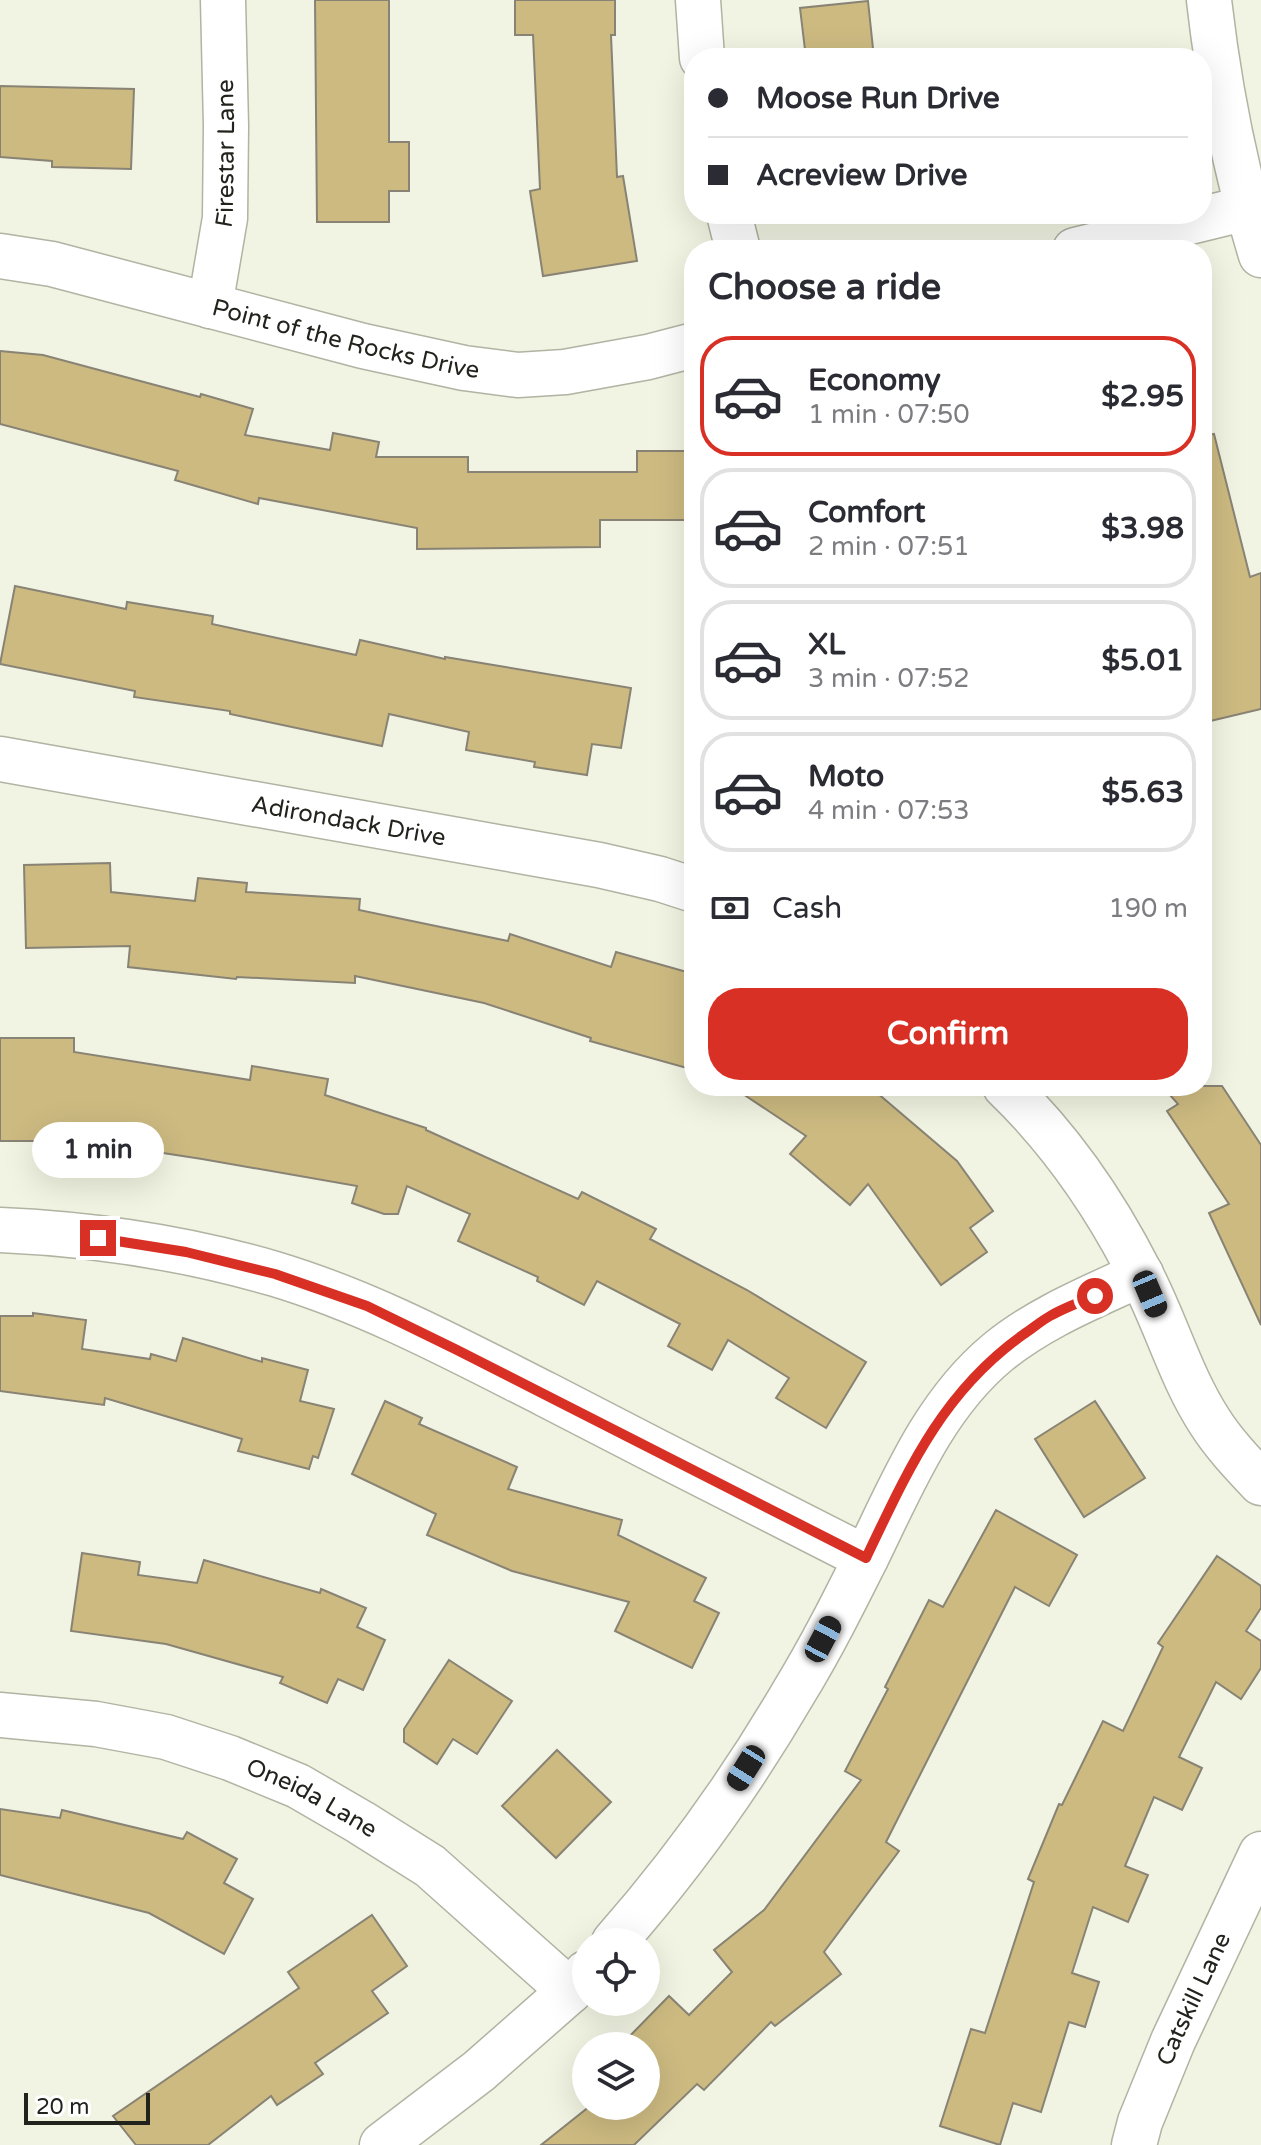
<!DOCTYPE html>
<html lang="en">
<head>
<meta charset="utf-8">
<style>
	body { margin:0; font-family:"Varela Round",sans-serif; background:#f2f2f3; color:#2b2b33; height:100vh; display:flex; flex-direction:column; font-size:30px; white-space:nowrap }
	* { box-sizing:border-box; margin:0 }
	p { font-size:26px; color:#7c7c81 }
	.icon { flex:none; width:44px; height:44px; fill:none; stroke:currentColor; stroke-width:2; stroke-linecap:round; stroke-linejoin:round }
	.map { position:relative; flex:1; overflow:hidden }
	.panel { position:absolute; left:684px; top:240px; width:528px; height:856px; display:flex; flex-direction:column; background:#fff; border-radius:32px; box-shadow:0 8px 32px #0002 }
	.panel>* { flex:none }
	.banner { position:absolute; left:684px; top:48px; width:528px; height:176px; border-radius:32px; box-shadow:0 8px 32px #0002; display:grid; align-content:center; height:176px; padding:0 24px; background:#fff }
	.tools { position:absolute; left:572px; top:1928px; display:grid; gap:16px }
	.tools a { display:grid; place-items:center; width:88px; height:88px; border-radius:50%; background:#fff; box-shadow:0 8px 32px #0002; font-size:40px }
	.scale { position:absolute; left:24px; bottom:20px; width:126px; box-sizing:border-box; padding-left:8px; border:4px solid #22231c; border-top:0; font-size:22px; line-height:28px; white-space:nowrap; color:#22231c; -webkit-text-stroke:6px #fff; paint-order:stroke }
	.end { position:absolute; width:36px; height:36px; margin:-18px; border:10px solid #d93025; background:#fff; box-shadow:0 0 0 4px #fff }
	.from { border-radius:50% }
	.bubble { position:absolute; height:56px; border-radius:28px; background:#fff; box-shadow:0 8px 32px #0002; font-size:26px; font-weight:700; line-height:56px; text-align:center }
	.car { position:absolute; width:24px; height:48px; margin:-24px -12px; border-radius:10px; box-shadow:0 0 6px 2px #0007; background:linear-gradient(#222 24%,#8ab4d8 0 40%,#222 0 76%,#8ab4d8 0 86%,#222 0) }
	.banner b { display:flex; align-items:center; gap:28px; height:76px; font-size:30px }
	.banner b+b { border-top:2px solid #e1e1e2 }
	.banner i { width:20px; height:20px; background:#2b2b33 }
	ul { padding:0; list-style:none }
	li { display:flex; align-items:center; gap:24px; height:120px; margin:0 16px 12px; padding:0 8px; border:4px solid #e1e1e2; border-radius:32px }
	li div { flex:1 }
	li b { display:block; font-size:30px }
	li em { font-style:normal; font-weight:700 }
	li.selected { border-color:#d93025 }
	li>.icon { width:72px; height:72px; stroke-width:1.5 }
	h2 { padding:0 24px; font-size:36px; line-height:96px }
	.pay { display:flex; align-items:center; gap:20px; height:88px; padding:0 24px; font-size:30px }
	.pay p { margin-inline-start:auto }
	.cta { display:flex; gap:16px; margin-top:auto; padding:16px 24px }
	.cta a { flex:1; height:92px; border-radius:32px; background:#d93025; color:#fff; font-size:32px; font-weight:700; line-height:92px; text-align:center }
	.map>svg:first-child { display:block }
</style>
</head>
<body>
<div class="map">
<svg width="1261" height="2145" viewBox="0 0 1261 2145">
	<rect width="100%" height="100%" fill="#f1f4e2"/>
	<g fill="#ccba81" stroke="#888374" stroke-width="2">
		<path d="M315,0H389V142H409V191H389V222H317Z"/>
		<path d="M515,0H615V35H611L617,177L623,176L637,261L543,276L530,191L540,189L533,35H515Z"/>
		<path d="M868,1L874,58H806L800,8Z"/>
		<path d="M0,86L134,89L131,169L52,167V161L0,157Z"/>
		<path d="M0,351L43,355L200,397L201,394L253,409L245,435L330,450L333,433L379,442L376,457H468V472H637V451H694V520H600V547L417,549V528L259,498L258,504L175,480L178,471L0,424Z"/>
		<path d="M1214,434L1250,577L1261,573V709L1206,722L1202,704V436Z"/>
		<path d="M15,586L126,609L127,602L213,616L212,624L356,655L360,640L445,659V657L631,688L621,748L592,744L587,775L534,767L535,762L466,750L469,732L389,714L382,746L230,714V711L134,697L135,691L0,664Z"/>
		<path d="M110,863L111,892L195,901L198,878L247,883L246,892L360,899L359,910L508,941L510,934L611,967L616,952L694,974V1070L590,1041L591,1038L484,1003L355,976V983L237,977L236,979L128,967L130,946L26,948L24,865Z"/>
		<path d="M0,1038H74V1052L250,1080L252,1066L328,1079L325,1095L426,1128V1130L578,1199L582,1192L656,1229L650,1239L747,1290L866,1362L826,1428L776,1398L789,1378L728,1340L712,1370L668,1346L680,1324L597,1281L584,1305L537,1281L538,1277L458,1241L470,1214L407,1186L398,1214H384L352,1203L357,1186L202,1159L85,1141H0Z"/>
		<path d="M731,1086H869L957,1161L993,1211L970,1228L987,1252L941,1285L868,1184L850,1205L790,1154L806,1136Z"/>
		<path d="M1162,1086H1222L1261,1145V1325L1209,1213L1229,1204L1167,1111L1178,1104Z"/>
		<path d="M33,1313L86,1320L82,1349L150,1359L151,1354L176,1361L183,1338L262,1362V1358L308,1370L300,1401L334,1409L318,1458L313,1456L309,1469L238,1451L242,1439L105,1398L104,1405L0,1391V1316H33Z"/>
		<path d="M385,1401L422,1418L419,1424L517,1467L508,1489L622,1520L618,1535L706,1578L694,1601L719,1613L692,1668L615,1631L629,1602L512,1571L427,1535L436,1514L352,1474Z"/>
		<path d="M1095,1401L1145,1478L1084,1517L1035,1439Z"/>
		<path d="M996,1510L1077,1555L1049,1606L1015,1587L886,1842L899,1851L824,1952L841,1974L775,2026L771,2022L704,2090L697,2084L634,2145H541L590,2106H646V2046H620L669,1996L689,2015L732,1972L714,1950L764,1910L861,1780L845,1771L888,1689L885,1687L929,1600L943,1607Z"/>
		<path d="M82,1553L140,1562L138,1575L197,1583L204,1560L320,1593L321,1589L366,1608L357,1627L385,1640L363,1690L338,1679L327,1703L280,1683L283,1677L166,1644L71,1631Z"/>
		<path d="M1217,1556L1261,1586V1608L1246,1631L1261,1641V1668L1241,1699L1216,1682L1179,1757L1202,1768L1182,1810L1154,1797L1125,1866L1148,1875L1128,1922L1093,1907L1072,1973L1099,1982L1085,2027L1069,2022L1041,2112L1013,2103L1000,2145L940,2126L971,2029L985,2033L1034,1882L1028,1879L1059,1804L1062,1805L1103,1721L1123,1731L1163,1647L1158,1643Z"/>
		<path d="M449,1660L512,1701L477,1754L453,1739L437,1764L404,1742V1729Z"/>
		<path d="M557,1750L611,1802L556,1858L502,1806Z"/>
		<path d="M0,1809L60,1818L62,1810L183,1839L187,1832L237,1859L224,1883L253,1899L224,1954L149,1913L0,1875Z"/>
		<path d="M372,1915L407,1966L372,1991L388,2013L315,2063L323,2074L277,2105L271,2096L208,2145H136L113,2116L299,1988L288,1972Z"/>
	</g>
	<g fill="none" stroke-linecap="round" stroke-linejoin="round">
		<defs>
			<g id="minor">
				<path d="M698,0L702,58"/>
				<path d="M1209,0C1219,88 1235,170 1261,255"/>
				<path d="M729,214L738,250"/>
				<path d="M1075,250L1247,208"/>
				<path id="s1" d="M0,256L52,264L363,346L464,368L518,375L565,372L648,357L694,345"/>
				<path id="s2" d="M210,306L225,218L226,126L223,0"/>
				<path id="s3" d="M0,759L599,865L660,879L694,890"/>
				<path d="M1005,1086C1061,1140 1105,1204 1140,1273C1166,1322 1180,1376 1210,1422C1224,1444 1243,1464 1261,1483"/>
				<path d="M0,1230C93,1234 186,1248 275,1274C371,1303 458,1350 547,1395C653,1450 759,1504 866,1558"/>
				<path id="s4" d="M0,1715L96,1724L166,1737L230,1758L298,1786L360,1822L430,1866L570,1991"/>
				<path d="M614,1942C682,1865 742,1781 794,1692C821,1648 845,1600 868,1554C903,1482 935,1404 998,1352C1041,1317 1092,1297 1141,1274"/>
				<path d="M382,2145L479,2071L570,1991L586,1973"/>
				<path id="s5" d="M1134,2145L1140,2122L1173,2041L1261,1854"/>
			</g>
		</defs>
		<use href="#minor" stroke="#b1b3a3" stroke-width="47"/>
		<use href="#minor" stroke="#fff" stroke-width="44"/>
	</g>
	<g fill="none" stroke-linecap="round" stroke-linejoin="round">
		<path stroke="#d93025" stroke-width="10" d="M98,1238L186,1252L275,1274L367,1306L457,1350L866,1558C908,1470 942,1392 1024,1334C1033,1328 1041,1321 1050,1316C1064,1308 1080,1302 1095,1296"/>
	</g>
	<g text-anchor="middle" stroke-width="8" stroke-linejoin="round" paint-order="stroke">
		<g font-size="24" fill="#22231c" stroke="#fff">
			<text dy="8" stroke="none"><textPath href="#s2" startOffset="154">Firestar Lane</textPath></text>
			<text dy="8" stroke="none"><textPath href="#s1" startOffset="356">Point of the Rocks Drive</textPath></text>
			<text dy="8" stroke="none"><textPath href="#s3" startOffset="354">Adirondack Drive</textPath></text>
			<text dy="8" stroke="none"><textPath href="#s4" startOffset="326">Oneida Lane</textPath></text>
			<text dy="8" stroke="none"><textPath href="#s5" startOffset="158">Catskill Lane</textPath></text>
		</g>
	</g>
</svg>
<div class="tools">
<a><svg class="icon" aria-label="locate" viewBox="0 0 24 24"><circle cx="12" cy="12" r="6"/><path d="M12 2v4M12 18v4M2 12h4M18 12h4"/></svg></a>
<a><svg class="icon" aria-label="layers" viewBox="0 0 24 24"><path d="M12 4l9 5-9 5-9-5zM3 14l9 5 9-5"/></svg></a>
</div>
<div class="scale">20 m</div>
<i class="end from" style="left:1095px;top:1296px"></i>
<i class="end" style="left:98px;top:1238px"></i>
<div class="bubble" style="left:32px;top:1122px;width:132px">1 min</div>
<i class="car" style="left:1150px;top:1294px;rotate:157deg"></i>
<i class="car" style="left:823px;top:1639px;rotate:28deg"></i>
<i class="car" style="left:746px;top:1768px;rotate:212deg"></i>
<div class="banner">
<b><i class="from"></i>Moose Run Drive</b>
<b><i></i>Acreview Drive</b>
</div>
<section class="panel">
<h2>Choose a ride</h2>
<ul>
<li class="selected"><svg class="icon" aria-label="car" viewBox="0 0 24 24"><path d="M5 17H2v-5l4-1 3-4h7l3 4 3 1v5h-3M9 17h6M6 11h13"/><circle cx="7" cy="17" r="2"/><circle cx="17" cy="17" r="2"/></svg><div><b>Economy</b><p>1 min · 07:50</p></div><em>$2.95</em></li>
<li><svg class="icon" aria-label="car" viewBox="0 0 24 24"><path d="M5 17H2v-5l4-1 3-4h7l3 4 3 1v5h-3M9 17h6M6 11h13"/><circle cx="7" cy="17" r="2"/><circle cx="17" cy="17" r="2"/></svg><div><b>Comfort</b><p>2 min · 07:51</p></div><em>$3.98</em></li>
<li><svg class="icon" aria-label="car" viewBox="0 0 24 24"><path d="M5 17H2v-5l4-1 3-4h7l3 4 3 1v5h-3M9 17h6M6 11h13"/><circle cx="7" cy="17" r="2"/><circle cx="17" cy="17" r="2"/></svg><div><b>XL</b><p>3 min · 07:52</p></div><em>$5.01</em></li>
<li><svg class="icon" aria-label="car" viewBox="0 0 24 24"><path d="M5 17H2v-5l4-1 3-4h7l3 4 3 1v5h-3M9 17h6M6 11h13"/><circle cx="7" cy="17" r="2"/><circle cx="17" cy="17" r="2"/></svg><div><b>Moto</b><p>4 min · 07:53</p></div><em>$5.63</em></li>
</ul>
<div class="pay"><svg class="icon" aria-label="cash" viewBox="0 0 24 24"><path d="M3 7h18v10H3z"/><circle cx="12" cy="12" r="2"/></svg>Cash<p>190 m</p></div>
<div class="cta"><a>Confirm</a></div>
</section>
</div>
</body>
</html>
